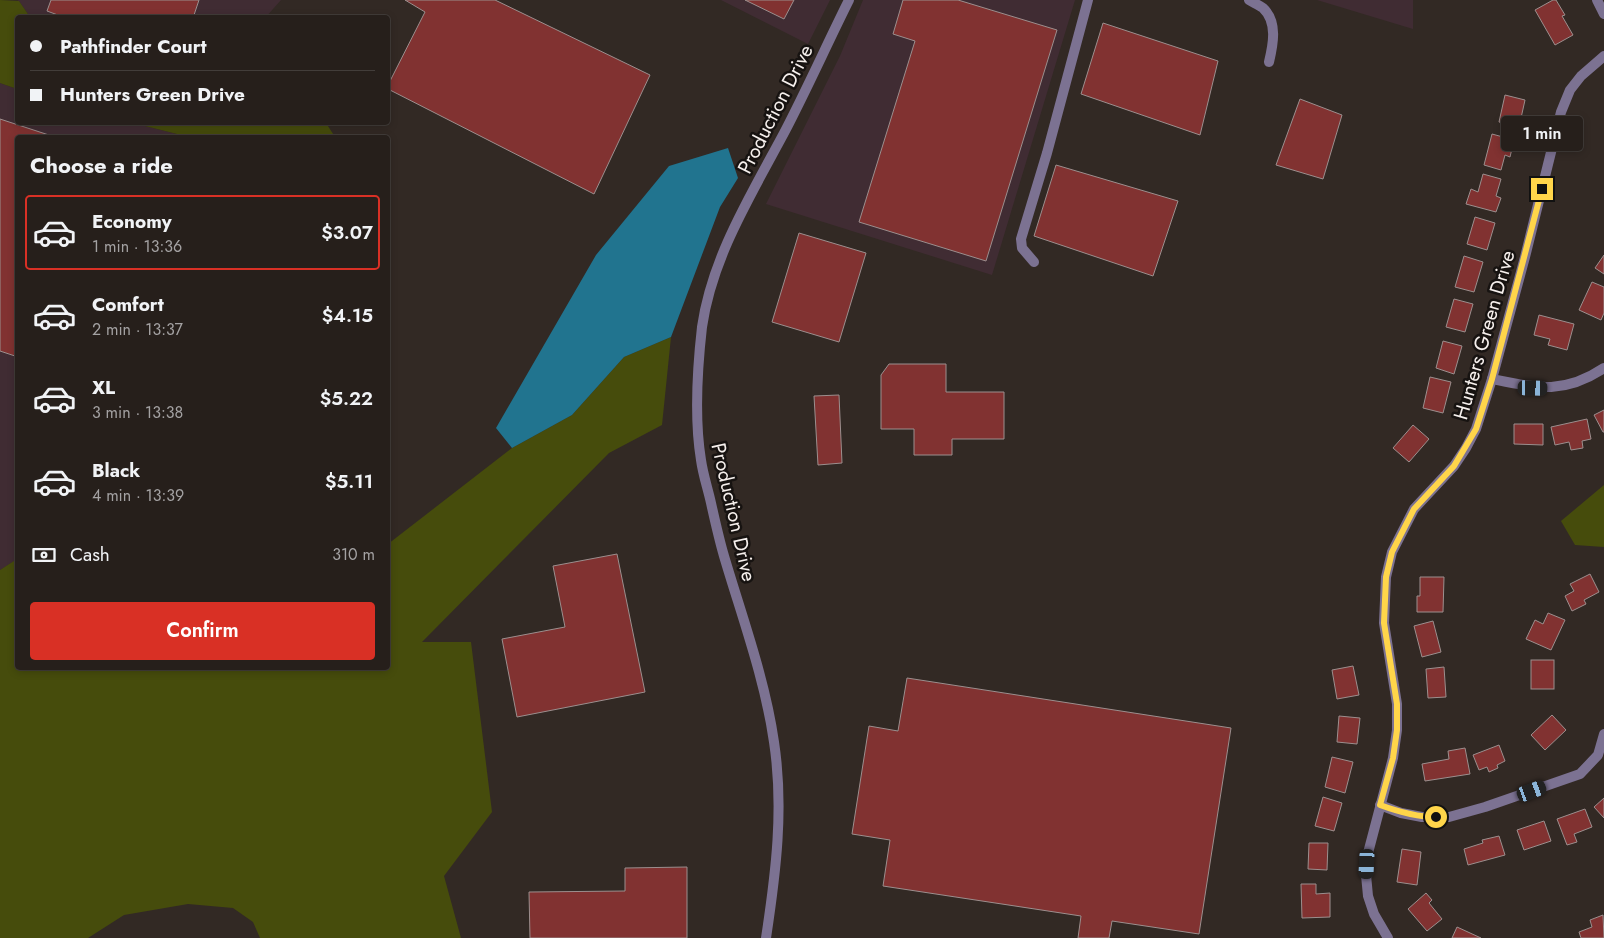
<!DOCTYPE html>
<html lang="en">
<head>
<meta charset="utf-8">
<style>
	body { margin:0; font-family:Jost,sans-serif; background:#322c28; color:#f1f3f6; height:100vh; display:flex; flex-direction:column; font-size:19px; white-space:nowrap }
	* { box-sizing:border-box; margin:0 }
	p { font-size:16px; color:#a4a2a3 }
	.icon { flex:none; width:28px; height:28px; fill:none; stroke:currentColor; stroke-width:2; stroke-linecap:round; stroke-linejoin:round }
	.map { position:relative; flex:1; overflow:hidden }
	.panel { position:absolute; left:15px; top:135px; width:375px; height:535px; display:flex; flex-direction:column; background:#261f1b; border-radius:5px; box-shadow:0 2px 8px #0003,0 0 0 1px #423d3a }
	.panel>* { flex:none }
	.hud { position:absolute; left:15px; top:15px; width:375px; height:110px; border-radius:5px; box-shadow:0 2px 8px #0003,0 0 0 1px #423d3a; display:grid; align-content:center; height:110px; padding:0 15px; background:#261f1b }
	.end { position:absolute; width:22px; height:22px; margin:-11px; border:6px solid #ffd54a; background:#111; box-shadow:0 0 0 2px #111 }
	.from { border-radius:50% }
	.bubble { position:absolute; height:35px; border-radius:5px; background:#261f1b; box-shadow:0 2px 8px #0003,0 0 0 1px #423d3a; font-size:16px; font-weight:600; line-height:35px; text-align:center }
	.car { position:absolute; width:15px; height:30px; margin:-15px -8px; border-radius:6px; box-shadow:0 0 4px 1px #0007; background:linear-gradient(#222 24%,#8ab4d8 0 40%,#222 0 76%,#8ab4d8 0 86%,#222 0) }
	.hud b { display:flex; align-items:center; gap:18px; height:48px; font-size:19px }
	.hud b+b { border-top:1px solid #423d3a }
	.hud i { width:12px; height:12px; background:#f1f3f6 }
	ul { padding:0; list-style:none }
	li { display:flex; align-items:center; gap:15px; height:75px; margin:0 10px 8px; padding:0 5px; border:2px solid transparent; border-radius:5px }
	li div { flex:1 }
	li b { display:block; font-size:19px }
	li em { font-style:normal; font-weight:600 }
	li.selected { border-color:#d93025 }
	li>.icon { width:45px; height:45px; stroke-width:1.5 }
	h2 { padding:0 15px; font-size:22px; line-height:60px }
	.pay { display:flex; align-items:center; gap:12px; height:55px; padding:0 15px; font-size:19px }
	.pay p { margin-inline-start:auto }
	.primary-button { display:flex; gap:10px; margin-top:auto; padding:10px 15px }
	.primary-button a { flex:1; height:58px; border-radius:5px; background:#d93025; color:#fff; font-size:20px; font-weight:600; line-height:58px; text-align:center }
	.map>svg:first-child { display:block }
</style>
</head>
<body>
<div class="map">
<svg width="1604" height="938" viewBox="0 0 1604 938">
	<rect width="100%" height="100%" fill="#322924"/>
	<g fill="#402c33">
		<path d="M17,0H281L265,18L30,17L19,1Z"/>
		<path d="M721,0H830L808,44Z"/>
		<path d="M863,0H1075L992,275L766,204L840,56Z"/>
		<path d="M1317,0H1413V29Z"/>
		<path d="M0,83L17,89L18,122L133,123L189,137L18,138V559L0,570Z"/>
	</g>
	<g fill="#464c0c">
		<path d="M0,0L19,1L30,17L18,18L17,89L0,83Z"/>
		<path d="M133,123H326L335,137H189Z"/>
		<path d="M671,337L662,425L609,453L422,642H471L492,812L444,876L461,938H260L253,922L233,908L188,904L124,915L88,938H0V570L17,559L18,668H388V544L512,448L572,415L624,357Z"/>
		<path d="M1604,485V547L1575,545L1561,521Z"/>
	</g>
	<path fill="#21748f" d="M728,148L738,178L720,207L671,337L624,357L572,415L512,448L496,428L596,255L669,166Z"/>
	<g fill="#813231" stroke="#9c8f8e">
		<path d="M51,0H199L193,18H66L47,11Z"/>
		<path d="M405,0H495L650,75L594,194L388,89V85L425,12Z"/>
		<path d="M745,0H794L784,19Z"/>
		<path d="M903,0H958L1057,30L986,261L859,222L915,41L893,34Z"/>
		<path d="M1553,0H1556L1565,15L1562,16L1573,35L1555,45L1535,10Z"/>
		<path d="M1103,23L1218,61L1200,135L1081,94Z"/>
		<path d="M1505,95L1525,100L1519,127L1499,122Z"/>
		<path d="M1300,99L1342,115L1323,179L1276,165Z"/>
		<path d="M0,119L58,138H18V357L0,351Z"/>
		<path d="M1492,134L1514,140L1510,157L1505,155L1501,170L1484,165Z"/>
		<path d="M1056,165L1178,201L1153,276L1034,236Z"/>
		<path d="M1483,174L1501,179L1496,196L1501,198L1496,212L1466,204L1471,189L1478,192Z"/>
		<path d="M1475,217L1495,223L1487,250L1467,244Z"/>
		<path d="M799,233L866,253L839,342L772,322Z"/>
		<path d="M1604,255V274L1595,268Z"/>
		<path d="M1464,256L1483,262L1474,292L1455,287Z"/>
		<path d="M1592,282L1604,287V313L1601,320L1579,310Z"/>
		<path d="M1454,299L1473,304L1465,332L1446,327Z"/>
		<path d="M1539,315L1574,324L1567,350L1548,345L1550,339L1534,335Z"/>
		<path d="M1443,341L1462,346L1454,374L1436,368Z"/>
		<path d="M889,364H946V392H1004V439H952V455H914V429H881V375Z"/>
		<path d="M1430,377L1451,382L1443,413L1423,408Z"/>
		<path d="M839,395L842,463L818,465L814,396Z"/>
		<path d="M1604,410V432H1603L1594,415Z"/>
		<path d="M1587,419L1591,439L1582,441L1583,448L1571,450L1569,442L1555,445L1551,427Z"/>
		<path d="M1514,424H1543V445L1514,444Z"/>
		<path d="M1413,425L1429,439L1409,462L1393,448Z"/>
		<path d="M617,554L645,692L517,717L502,639L565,627L553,566Z"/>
		<path d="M1590,574L1599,592L1584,600L1586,604L1572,611L1565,596L1574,591L1570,584Z"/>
		<path d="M1420,577H1444L1443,612H1417V596H1420Z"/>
		<path d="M1548,613L1565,620L1551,650L1526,639L1535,620L1543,624Z"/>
		<path d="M1433,621L1441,652L1422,657L1414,626Z"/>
		<rect x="1531" y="660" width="23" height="29"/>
		<path d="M1353,666L1359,695L1337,699L1332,670Z"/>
		<path d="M1444,667L1446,697L1428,698L1426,669Z"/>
		<path d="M907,678L1231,728L1199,934L1112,921L1109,938H1078L1081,916L883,886L890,840L852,834L869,726L898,731Z"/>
		<path d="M1552,715L1566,730L1545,750L1531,735Z"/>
		<path d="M1339,716L1360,718L1357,744L1337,742Z"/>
		<path d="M1499,745L1505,761L1497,765L1498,768L1489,772L1487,767L1479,770L1473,755Z"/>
		<path d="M1465,748L1470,774L1425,781L1422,764L1449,759L1448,751Z"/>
		<path d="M1332,757L1353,762L1345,793L1325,787Z"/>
		<path d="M1323,797L1342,803L1334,831L1315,826Z"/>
		<path d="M1604,798V818L1594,807Z"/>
		<path d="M1585,809L1592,827L1574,834L1577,842L1567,845L1557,819Z"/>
		<path d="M1544,821L1551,841L1524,850L1517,830Z"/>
		<path d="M1499,836L1505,855L1468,865L1464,849L1483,843L1482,840Z"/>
		<path d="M1309,843H1328L1327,870L1308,869Z"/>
		<path d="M1402,849L1421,852L1417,885L1397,882Z"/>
		<path d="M687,867V938H530L529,892L625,891V868Z"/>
		<path d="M1301,884H1316V894L1330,893V917L1302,918Z"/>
		<path d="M1426,893L1432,900L1429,903L1442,919L1427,931L1408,909Z"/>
		<path d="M1603,915L1604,938H1581L1579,932L1592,927L1590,920Z"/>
		<path d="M1457,927L1481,938H1452Z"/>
	</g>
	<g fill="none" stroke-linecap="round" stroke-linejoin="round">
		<g stroke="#7c7292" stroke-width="10">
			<path d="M1249,0C1254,3 1259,5 1263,8C1278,22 1273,45 1269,62"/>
			<path d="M1597,0L1604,14"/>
			<path d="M1034,262L1022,248L1021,239L1047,153L1088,0"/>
			<path d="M1492,379C1536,388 1564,395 1604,368"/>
			<path d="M1380,805L1401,813L1422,817H1449L1485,807L1580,774L1598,755L1604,734"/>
			<path d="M766,938C776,872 784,808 774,742C765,679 742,617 724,556C719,539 715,521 711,503C708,489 703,475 701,460C694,417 697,371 702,327C712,257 751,195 784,133C807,89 827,44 849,0"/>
			<path d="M1388,938L1374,914L1368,896L1366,875L1368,853L1393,758L1397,730V704L1384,623L1386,577L1392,552L1414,509L1454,466L1466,448L1476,429L1492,379L1525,257L1561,112L1570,90L1581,76L1604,56"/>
		</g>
	</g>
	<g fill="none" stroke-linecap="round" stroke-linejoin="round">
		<path stroke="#ffd54a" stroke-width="6" d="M1436,817C1416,817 1399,812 1380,805L1393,758L1397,730V704L1384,623L1386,577L1392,552L1414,509L1454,466L1476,429L1492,379L1542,189"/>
	</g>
	<g text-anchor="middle" stroke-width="5" stroke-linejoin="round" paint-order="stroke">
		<g font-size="20" fill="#f6f0ed" stroke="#171311">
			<text transform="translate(775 109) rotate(-63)" y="7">Production Drive</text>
			<text transform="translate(1484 335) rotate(-74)" y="7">Hunters Green Drive</text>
			<text transform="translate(734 512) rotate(77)" y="7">Production Drive</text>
		</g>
	</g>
</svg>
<i class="end from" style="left:1436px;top:817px"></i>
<i class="end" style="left:1542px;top:189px"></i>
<div class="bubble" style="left:1501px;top:116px;width:82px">1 min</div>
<i class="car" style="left:1533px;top:388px;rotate:91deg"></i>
<i class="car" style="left:1532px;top:791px;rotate:70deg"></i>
<i class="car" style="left:1367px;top:864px;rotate:183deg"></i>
<div class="hud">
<b><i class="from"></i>Pathfinder Court</b>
<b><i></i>Hunters Green Drive</b>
</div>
<section class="panel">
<h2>Choose a ride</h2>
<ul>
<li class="selected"><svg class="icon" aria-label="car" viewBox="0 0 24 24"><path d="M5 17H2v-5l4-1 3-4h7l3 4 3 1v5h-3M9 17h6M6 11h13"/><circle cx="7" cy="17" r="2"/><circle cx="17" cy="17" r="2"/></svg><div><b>Economy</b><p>1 min · 13:36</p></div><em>$3.07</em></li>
<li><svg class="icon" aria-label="car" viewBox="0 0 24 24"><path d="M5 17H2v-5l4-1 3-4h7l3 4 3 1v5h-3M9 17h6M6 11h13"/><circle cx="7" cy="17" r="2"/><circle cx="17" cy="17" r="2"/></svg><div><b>Comfort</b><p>2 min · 13:37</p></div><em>$4.15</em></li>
<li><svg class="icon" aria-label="car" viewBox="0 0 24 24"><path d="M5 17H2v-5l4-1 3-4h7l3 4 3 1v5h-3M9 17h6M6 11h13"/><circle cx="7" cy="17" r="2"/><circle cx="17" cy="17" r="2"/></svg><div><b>XL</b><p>3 min · 13:38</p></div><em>$5.22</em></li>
<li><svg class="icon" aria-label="car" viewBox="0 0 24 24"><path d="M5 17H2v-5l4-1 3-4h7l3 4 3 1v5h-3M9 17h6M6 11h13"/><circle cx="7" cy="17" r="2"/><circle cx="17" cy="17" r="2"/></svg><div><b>Black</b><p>4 min · 13:39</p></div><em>$5.11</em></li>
</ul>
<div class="pay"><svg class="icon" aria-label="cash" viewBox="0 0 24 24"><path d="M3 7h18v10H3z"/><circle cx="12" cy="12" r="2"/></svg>Cash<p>310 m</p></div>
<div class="primary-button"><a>Confirm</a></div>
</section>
</div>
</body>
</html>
